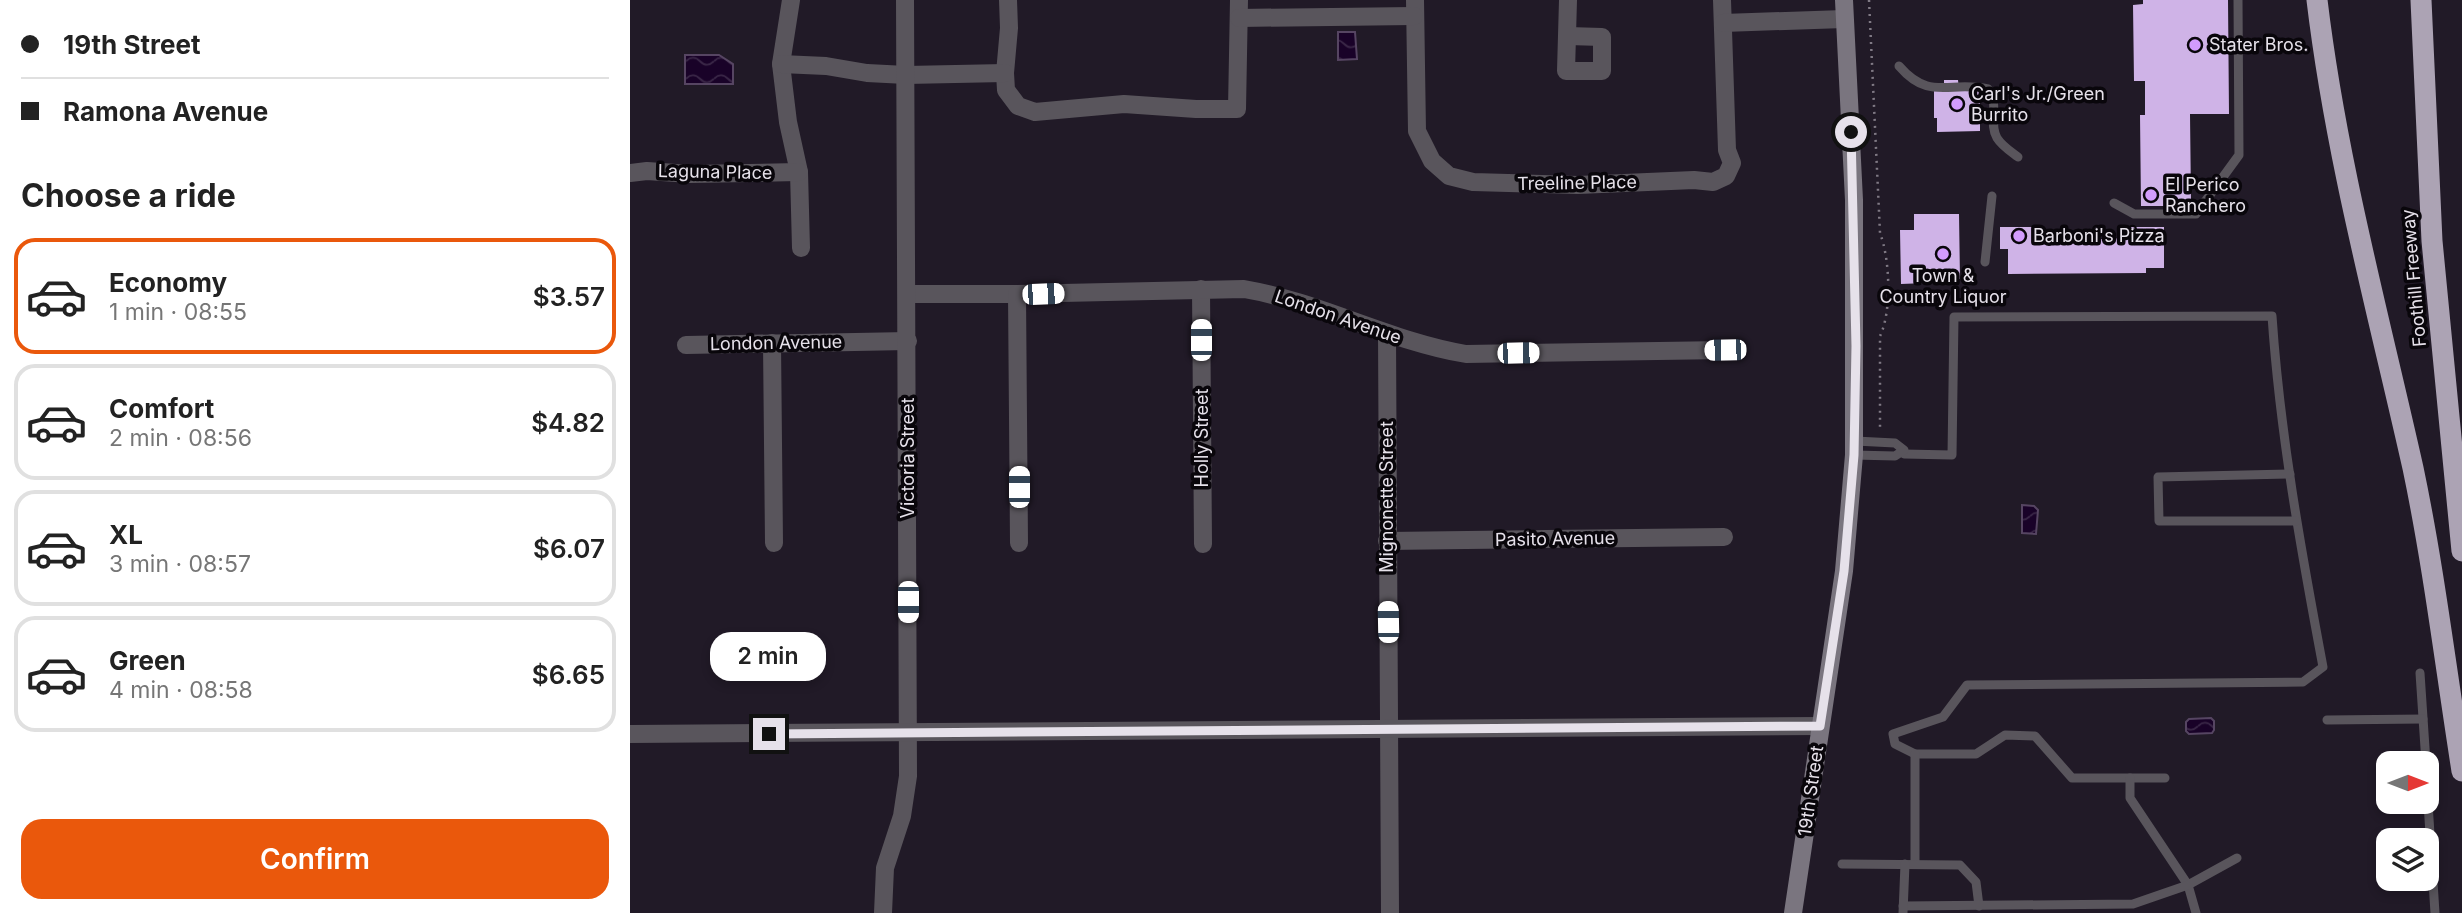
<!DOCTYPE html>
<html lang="en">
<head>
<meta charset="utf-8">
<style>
	body { margin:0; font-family:Inter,sans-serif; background:#f6f6f6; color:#222; height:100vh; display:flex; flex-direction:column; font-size:26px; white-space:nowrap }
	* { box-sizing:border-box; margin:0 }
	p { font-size:23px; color:#767676 }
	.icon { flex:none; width:38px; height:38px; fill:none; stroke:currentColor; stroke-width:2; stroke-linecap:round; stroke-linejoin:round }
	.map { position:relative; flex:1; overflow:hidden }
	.drawer { display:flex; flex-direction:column; background:#fff; width:630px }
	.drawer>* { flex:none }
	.guide { display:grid; align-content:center; height:154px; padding:0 21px; background:#fff }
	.needle { width:46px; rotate:90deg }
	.controls { position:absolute; left:1746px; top:751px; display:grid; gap:14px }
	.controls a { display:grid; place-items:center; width:63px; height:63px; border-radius:14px; background:#fff; box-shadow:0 4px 10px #0003; font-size:35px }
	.end { position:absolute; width:32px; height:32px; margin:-16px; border:9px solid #e6e1ea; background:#111; box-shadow:0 0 0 4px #111 }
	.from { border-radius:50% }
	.bubble { position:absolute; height:49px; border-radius:21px; background:#fff; box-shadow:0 4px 10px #0003; font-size:23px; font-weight:600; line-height:49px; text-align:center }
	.car { position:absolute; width:21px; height:42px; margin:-21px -10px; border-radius:9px; box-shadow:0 0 5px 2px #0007; background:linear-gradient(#fff 24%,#345 0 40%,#fff 0 76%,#345 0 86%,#fff 0) }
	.guide b { display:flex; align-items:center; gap:24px; height:66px; font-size:26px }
	.guide b+b { border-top:2px solid #e0e0e0 }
	.guide i { width:18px; height:18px; background:#222 }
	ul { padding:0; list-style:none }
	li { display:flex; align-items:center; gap:21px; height:116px; margin:0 14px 10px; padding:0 7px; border:4px solid #e0e0e0; border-radius:21px }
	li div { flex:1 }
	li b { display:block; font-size:26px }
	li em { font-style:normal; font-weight:600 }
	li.on { border-color:#ea580c }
	li>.icon { width:63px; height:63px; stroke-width:1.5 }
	h2 { padding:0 21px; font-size:32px; line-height:84px }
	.button { display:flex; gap:14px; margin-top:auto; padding:14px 21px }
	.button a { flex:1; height:80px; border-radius:21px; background:#ea580c; color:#fff; font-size:28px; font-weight:600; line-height:80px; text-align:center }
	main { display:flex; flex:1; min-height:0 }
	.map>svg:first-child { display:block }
</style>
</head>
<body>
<main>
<section class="drawer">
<div class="guide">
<b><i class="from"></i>19th Street</b>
<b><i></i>Ramona Avenue</b>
</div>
<h2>Choose a ride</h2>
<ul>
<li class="on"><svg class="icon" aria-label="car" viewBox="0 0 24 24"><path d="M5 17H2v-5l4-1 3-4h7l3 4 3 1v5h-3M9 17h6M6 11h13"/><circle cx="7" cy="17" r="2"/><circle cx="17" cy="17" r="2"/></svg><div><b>Economy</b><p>1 min · 08:55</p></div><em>$3.57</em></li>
<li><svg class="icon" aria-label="car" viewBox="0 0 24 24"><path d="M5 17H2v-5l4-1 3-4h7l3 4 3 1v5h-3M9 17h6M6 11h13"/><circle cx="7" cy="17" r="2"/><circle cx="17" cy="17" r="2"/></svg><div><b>Comfort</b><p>2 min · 08:56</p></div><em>$4.82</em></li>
<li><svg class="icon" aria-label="car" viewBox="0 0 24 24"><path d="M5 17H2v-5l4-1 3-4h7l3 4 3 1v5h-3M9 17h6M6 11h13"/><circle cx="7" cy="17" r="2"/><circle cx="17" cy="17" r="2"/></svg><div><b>XL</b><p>3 min · 08:57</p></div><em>$6.07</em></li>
<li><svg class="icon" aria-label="car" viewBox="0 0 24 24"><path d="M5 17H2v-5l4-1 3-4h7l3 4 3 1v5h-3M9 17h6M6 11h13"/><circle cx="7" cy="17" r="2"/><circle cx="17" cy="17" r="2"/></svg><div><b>Green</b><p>4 min · 08:58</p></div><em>$6.65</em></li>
</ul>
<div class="button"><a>Confirm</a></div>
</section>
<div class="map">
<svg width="1832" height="913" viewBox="0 0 1832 913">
	<defs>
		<pattern id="water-waves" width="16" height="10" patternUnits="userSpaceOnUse" patternTransform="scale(1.75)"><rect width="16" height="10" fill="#190228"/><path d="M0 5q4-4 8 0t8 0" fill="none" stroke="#3a2747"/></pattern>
	</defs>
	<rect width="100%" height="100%" fill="#211a27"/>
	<g fill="url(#water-waves)" stroke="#564562" stroke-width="2">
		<path d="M708,32H725L727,59L708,60Z"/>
		<path d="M55,55H89L103,64V84H55Z"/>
		<path d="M1392,505L1404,506L1408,510L1406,534L1392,533Z"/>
		<path d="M1581,718L1584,721V730L1582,733L1559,734L1556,731V722L1559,719Z"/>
	</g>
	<g fill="#cfb3e7">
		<path d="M1513,0H1598L1599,114H1560L1561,201L1537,202V206H1511L1510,115H1515V81H1504L1503,5L1513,4Z"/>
		<path d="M1314,80H1328L1329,89L1350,90V131L1307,132V118H1304V89H1314Z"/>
		<path d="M1284,214H1329L1330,279L1296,280V283L1271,284L1270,230H1284Z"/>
		<path d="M1370,227H1407V233H1413L1419,239H1431V232L1471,231V239H1486L1491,233H1498V227H1534V268H1516V273L1378,274V249H1370Z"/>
	</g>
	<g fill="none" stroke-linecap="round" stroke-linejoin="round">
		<path stroke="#807a85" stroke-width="2.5" stroke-dasharray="2 5" stroke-linecap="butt" d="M1239,0L1250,233C1260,259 1262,311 1250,336V431"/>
		<g stroke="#59555c" stroke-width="9">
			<path d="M1269,66C1300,102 1320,80 1358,89C1370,103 1358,123 1367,138C1372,146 1380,151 1388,157"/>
			<path d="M1484,203L1504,214H1566L1609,155L1608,0"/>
			<path d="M1355,262L1362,196"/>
			<path d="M1274,454L1322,455L1324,317L1642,316C1650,434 1671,550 1693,667L1673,682L1337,685L1313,717L1263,734L1265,744L1285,754H1346L1375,735L1405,736L1442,778H1535"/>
			<path d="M1224,455L1265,456L1274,450L1265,443L1225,441"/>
			<path d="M1660,474L1528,477L1529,521H1666"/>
			<path d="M1790,673L1796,763"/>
			<path d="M1697,720L1793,719"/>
			<path d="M1285,754V864"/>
			<path d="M1500,778V798L1558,885L1566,913"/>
			<path d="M1797,787L1805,913"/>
			<path d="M1212,864L1330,865L1346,882L1349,906"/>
			<path d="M1273,906L1503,904L1558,885L1607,858"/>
			<path d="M1273,913L1275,864"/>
		</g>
		<g stroke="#59555c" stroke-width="18">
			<path d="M161,0L151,64L158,122L169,172L171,248"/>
			<path d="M378,0L379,28L375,73L376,90L388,106L405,112L494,104L566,109H607L609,0"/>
			<path d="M785,0L787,131L802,161L819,176L843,182L948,185L1064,180L1083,182L1096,176L1102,163L1097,150L1092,0"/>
			<path d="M609,18L784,16"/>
			<path d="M1093,23L1214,19"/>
			<path d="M938,36L972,37V71H936L938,0"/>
			<path d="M151,64L196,66L237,73L276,75L375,73"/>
			<path d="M0,173L17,171L60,174L169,172"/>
			<path d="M571,289L573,544"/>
			<path d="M278,294H387L614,289C690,302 759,341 836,354L1095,350"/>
			<path d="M387,294L389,543"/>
			<path d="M757,334L760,913"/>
			<path d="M142,343L144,543"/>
			<path d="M56,345L278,341"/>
			<path d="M757,541L1094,537"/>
			<path d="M253,913L255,868L272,816L278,776L275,0"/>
		</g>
		<path stroke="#59555c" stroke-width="18" d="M0,734L1190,726"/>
		<path stroke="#7a757f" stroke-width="18" d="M1163,913L1214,571L1224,455V200L1214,0"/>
		<g stroke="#aca3b4" stroke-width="21">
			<path d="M1687,0C1706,159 1748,312 1783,468C1804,568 1816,670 1832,771"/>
			<path d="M1791,0L1802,241L1832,551"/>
		</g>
	</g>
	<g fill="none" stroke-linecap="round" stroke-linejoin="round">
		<path stroke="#e6e1ea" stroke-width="9" d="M139,734L1190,726L1214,571L1224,455L1226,346L1221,132"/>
	</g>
	<g fill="#d29cfd" stroke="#09060b" stroke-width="2.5">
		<circle cx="1565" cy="45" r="7"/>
		<circle cx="1327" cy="104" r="7"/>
		<circle cx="1521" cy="195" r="7"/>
		<circle cx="1389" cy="236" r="7"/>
		<circle cx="1313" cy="254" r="7"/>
	</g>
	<g text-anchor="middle" stroke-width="7" stroke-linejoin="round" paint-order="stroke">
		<g font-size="18" fill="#e6e1ea" stroke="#09060b" text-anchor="start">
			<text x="1579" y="51">Stater Bros.</text>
			<text x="1341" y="100">Carl's Jr./Green<tspan x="1341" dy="21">Burrito</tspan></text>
			<text x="1535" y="191">El Perico<tspan x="1535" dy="21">Ranchero</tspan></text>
			<text x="1403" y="242">Barboni's Pizza</text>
			<text x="1313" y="282" text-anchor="middle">Town &amp;<tspan x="1313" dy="21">Country Liquor</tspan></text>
		</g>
		<g font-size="18" fill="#e6e1ea" stroke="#09060b">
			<text transform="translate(85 172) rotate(1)" y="6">Laguna Place</text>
			<text transform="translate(947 183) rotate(-1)" y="6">Treeline Place</text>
			<text transform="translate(1784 278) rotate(-95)" y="6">Foothill Freeway</text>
			<text transform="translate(708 317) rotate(19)" y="6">London Avenue</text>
			<text transform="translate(146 343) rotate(-1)" y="6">London Avenue</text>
			<text transform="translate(572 438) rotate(-90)" y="6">Holly Street</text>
			<text transform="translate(278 458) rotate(-90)" y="6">Victoria Street</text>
			<text transform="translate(757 497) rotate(-90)" y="6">Mignonette Street</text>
			<text transform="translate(925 539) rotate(-1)" y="6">Pasito Avenue</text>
			<text transform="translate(1181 791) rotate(-82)" y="6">19th Street</text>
		</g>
	</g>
</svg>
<div class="controls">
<a><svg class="needle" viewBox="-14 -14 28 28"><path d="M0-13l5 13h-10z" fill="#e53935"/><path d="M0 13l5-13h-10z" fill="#767676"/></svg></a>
<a><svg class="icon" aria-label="layers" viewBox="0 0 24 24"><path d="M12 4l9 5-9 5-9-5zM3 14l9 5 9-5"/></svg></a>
</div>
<i class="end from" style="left:1221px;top:132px"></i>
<i class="end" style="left:139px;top:734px"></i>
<div class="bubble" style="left:80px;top:632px;width:116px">2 min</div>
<i class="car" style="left:413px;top:294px;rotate:88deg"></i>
<i class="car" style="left:571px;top:340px;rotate:0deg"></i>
<i class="car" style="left:1095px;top:350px;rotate:269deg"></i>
<i class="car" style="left:888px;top:353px;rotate:89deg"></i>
<i class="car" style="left:389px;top:487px;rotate:0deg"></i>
<i class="car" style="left:278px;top:602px;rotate:180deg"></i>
<i class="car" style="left:758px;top:622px;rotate:359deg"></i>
</div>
</main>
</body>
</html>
